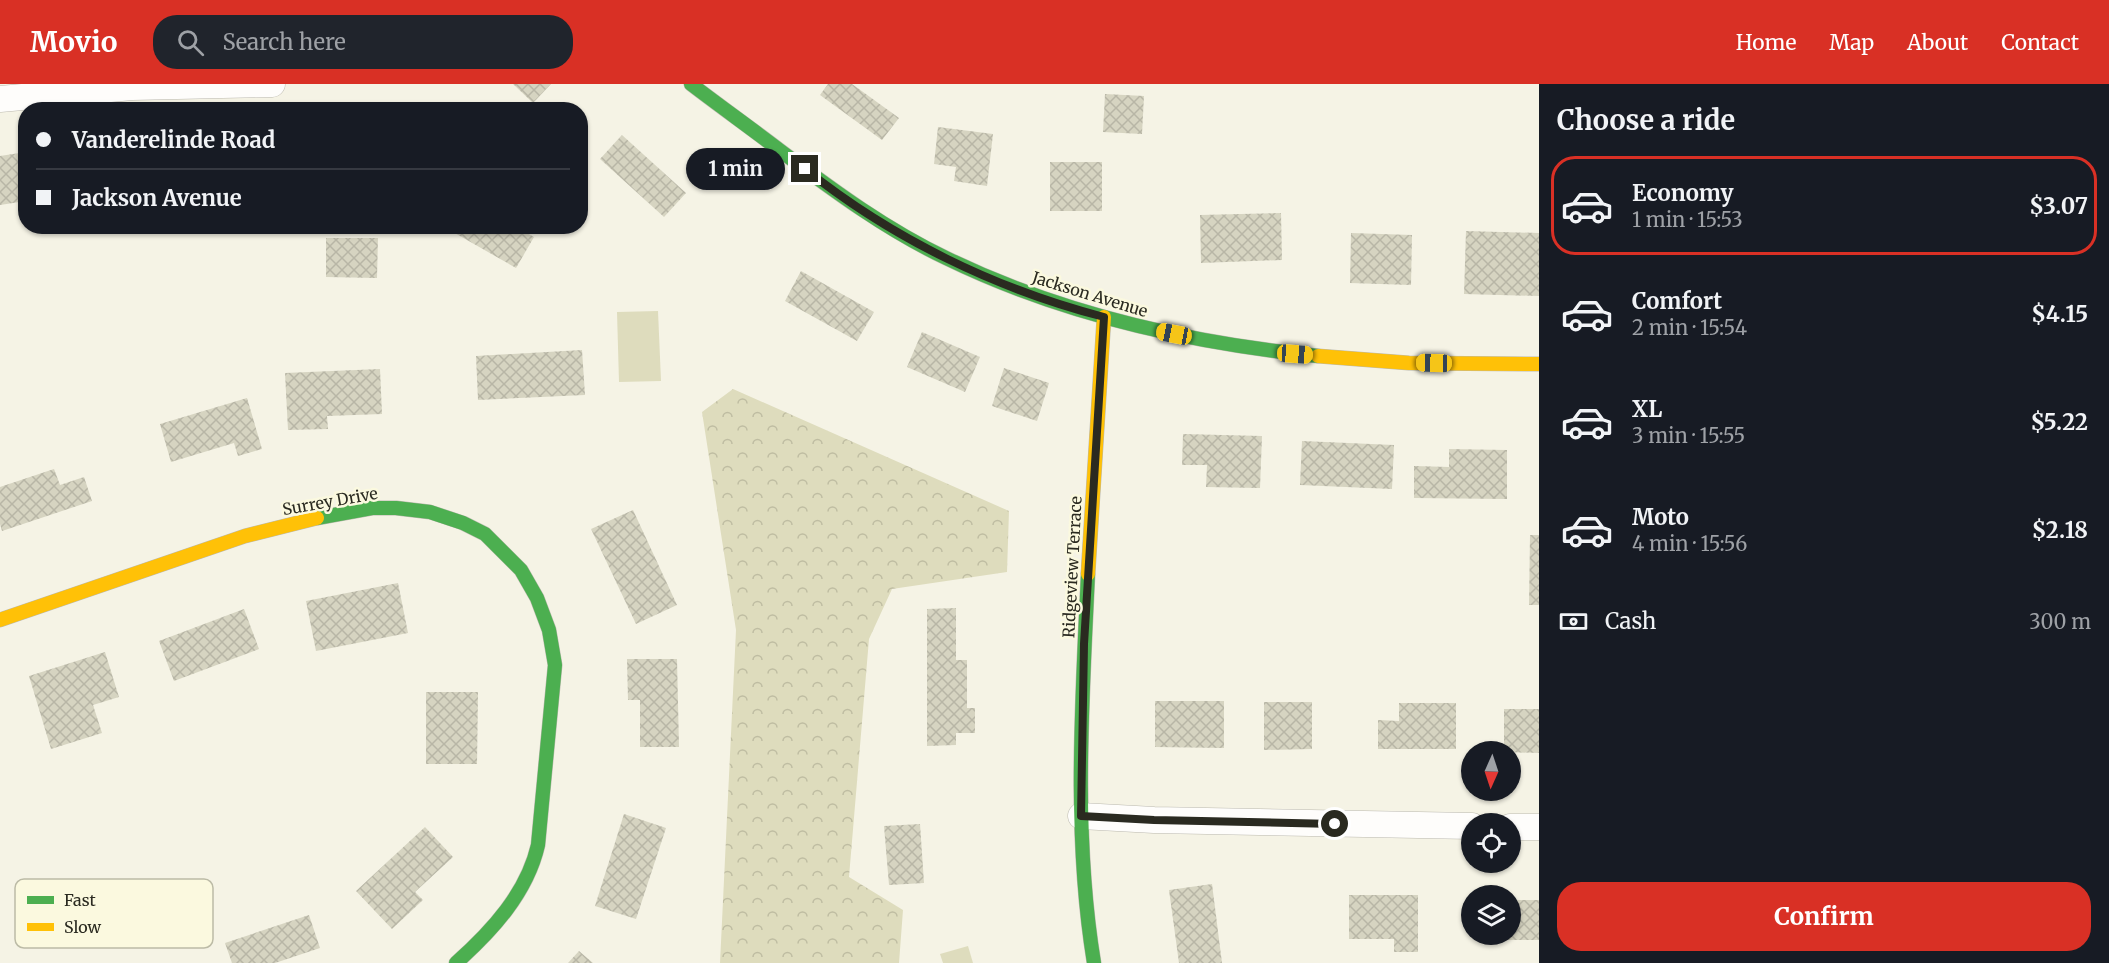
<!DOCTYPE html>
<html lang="en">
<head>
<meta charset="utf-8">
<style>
	body { margin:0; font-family:Merriweather,serif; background:#20242c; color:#f1f3f6; height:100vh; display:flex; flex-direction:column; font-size:22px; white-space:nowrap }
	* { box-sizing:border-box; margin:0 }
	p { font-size:20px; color:#9ea1a6 }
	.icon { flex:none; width:33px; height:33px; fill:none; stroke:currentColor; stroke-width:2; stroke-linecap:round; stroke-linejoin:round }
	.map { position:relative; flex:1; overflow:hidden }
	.drawer { display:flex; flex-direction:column; background:#171b24; width:570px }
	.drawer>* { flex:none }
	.hud { position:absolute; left:18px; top:18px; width:570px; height:132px; border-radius:24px; box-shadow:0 2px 4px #0004; display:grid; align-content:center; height:132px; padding:0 18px; background:#171b24 }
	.needle { width:39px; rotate:183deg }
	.controls { position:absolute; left:1461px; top:657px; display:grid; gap:12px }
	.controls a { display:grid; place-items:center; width:60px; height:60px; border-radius:50%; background:#171b24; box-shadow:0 2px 4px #0004; font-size:30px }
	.end { position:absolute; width:27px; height:27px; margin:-14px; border:8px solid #2a2a20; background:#fff; box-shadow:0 0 0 3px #fff }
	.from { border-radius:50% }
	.bubble { position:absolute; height:42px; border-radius:21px; background:#171b24; box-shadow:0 2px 4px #0004; font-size:20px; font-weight:700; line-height:42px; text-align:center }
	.car { position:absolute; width:18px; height:36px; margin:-18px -9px; border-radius:8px; box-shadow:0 0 4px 2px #0007; background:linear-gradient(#f5c518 24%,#345 0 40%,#f5c518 0 76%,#345 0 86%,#f5c518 0) }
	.hud b { display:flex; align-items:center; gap:21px; height:57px; font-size:22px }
	.hud b+b { border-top:2px solid #363941 }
	.hud i { width:15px; height:15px; background:#f1f3f6 }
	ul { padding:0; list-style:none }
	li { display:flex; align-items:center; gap:18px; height:99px; margin:0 12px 9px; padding:0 6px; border:3px solid transparent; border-radius:24px }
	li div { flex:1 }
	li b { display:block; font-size:22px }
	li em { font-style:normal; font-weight:700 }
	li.selected { border-color:#d93025 }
	li>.icon { width:54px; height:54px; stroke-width:1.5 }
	h2 { padding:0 18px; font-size:27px; line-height:72px }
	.pay { display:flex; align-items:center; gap:15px; height:66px; padding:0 18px; font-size:22px }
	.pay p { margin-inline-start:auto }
	.primary-button { display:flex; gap:12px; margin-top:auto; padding:12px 18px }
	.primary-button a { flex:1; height:69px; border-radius:24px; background:#d93025; color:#fff; font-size:24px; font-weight:700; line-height:69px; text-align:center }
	header { display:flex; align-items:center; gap:36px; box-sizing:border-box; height:84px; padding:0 30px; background:#d93025; color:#fff }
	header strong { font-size:28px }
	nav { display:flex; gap:33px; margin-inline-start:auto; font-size:21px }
	.search { width:420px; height:54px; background:#20242c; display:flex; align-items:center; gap:15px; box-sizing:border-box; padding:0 21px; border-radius:24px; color:#9ea1a6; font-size:22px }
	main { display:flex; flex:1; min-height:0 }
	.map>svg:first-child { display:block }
</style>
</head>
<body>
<header>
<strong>Movio</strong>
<div class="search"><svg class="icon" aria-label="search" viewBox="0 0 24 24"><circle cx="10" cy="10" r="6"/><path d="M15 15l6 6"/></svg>Search here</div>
<nav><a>Home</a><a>Map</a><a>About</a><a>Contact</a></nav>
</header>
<main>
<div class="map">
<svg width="1539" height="879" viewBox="0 0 1539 879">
	<defs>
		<pattern id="forest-crowns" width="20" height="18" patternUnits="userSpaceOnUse" patternTransform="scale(1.5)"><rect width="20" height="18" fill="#dedcbd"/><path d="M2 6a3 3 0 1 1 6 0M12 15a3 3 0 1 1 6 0" fill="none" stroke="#bfbda2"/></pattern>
		<pattern id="building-cross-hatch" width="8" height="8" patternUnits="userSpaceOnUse" patternTransform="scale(1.5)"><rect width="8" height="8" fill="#d6d4c1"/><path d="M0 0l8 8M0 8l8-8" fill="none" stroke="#b8b6a6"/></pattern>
	</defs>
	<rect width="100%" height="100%" fill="#f5f3e5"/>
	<path fill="url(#forest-crowns)" d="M733,305L1009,427L1007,488L892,505L869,555L849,793L903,826L899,879H720L736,546L702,328Z"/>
	<g fill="#dedcbd">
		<path d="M658,227L661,297L619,298L617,228Z"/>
		<path d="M968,862L973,879H943L940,870Z"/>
	</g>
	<g fill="url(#building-cross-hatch)">
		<path d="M513,0H551L533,19Z"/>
		<path d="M828,0H852L899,34L882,56L820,11Z"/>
		<path d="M1105,10L1144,12L1142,50L1103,48Z"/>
		<path d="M938,43L993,50L987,102L954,97L956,83L934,80Z"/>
		<path d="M622,51L686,109L664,133L600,75Z"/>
		<path d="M26,68V117L0,121V72Z"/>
		<rect x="1050" y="78" width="52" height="49"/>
		<path d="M1281,129L1282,176L1201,179L1200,131Z"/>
		<path d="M456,142H515L534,153L516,184L453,148Z"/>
		<path d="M1466,147L1539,149V212L1464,210Z"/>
		<path d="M1351,149L1412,151L1411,201L1350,199Z"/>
		<path d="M326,154H378L377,194L326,193Z"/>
		<path d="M801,187L874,228L857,257L785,217Z"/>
		<path d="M922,248L980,273L965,308L907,283Z"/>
		<path d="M582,266L585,311L478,316L476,272Z"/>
		<path d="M1004,284L1049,299L1037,337L992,322Z"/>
		<path d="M380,285L382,330L327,332L328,345L288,346L285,289Z"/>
		<path d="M247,314L262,365L238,372L234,359L171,378L160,340Z"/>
		<path d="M1183,350L1262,352L1260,404L1206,403L1207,381H1182Z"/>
		<path d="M1302,357L1394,361L1392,405L1300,401Z"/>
		<path d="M1449,365L1507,366V415L1414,414V382L1449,383Z"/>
		<path d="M54,385L60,401L84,393L92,417L2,447L0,440V403Z"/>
		<path d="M633,426L677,521L636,540L591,445Z"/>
		<path d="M1530,451H1539V521H1529Z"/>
		<path d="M398,499L408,549L316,567L306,517Z"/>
		<path d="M956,524V576H967V624H975V649H956V661L927,662V525Z"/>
		<path d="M244,525L259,565L174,597L159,557Z"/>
		<path d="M105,568L119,613L93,621L102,649L51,665L29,592Z"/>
		<path d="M627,575H677L679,663H640V616H628Z"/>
		<path d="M426,608H478L477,680H426Z"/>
		<path d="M1155,617H1224V664L1155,663Z"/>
		<path d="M1264,618H1312V665L1264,666Z"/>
		<path d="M1399,619H1456V665H1378V636L1399,637Z"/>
		<path d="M1504,625H1539V669L1504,668Z"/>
		<path d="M624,730L666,744L636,835L595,822Z"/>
		<path d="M920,740L924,799L889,801L884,742Z"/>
		<path d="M425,743L453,773L415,808L423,816L392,845L356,807Z"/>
		<path d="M1212,800L1222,879H1179L1169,806Z"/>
		<path d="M1349,811H1418V868H1394V855H1349Z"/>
		<path d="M1510,816H1539V856H1491V850H1510Z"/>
		<path d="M309,831L320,864L275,879H232L225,859Z"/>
		<path d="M579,867L593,879H568Z"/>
	</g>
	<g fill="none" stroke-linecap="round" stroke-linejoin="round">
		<defs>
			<g id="street">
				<path d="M0,15L132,3L272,0"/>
				<path d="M1081,732L1154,736L1472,742"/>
				<path d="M1510,743H1539"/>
			</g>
			<g id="fast">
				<path d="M691,0C721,23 752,45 782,68C834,107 887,146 946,174C1063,231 1189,259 1318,272"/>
				<path d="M317,434L372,424H396L430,428L463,439L485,450L521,486L537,514L549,546L555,581L538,761C527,809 492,847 456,879"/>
				<path d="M1088,490C1082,619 1073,751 1094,879"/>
			</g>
			<g id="slow">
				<path d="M1318,272L1409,279L1539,280"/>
				<path d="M1088,490L1104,233"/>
				<path d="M0,536L245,452L317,434"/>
			</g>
		</defs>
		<use href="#street" stroke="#bbb9af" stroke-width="27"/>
		<use href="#fast" stroke="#bbb9af" stroke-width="15"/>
		<use href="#slow" stroke="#bbb9af" stroke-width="15"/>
		<use href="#street" stroke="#fefdfb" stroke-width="26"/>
		<use href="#fast" stroke="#4caf50" stroke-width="14"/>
		<use href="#slow" stroke="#ffc107" stroke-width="14"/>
	</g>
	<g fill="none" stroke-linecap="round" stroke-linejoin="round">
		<path stroke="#2a2a20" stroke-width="8" d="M805,85C893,155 996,205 1104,233L1084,560L1081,732L1154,736L1335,740"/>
	</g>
	<g text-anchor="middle" stroke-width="5" stroke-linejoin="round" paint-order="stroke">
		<g font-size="16" fill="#2a2a20" stroke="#fbf9df">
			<text transform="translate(1090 210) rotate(17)" y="6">Jackson Avenue</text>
			<text transform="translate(330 417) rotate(-10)" y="6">Surrey Drive</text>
			<text transform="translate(1072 483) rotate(-87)" y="6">Ridgeview Terrace</text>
		</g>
	</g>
	<rect x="15" y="795" width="198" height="69" rx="9" fill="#fbf9df" stroke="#bcbba6" stroke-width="1.5"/>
	<rect x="27" y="812" width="27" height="8" fill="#4caf50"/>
	<rect x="27" y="839" width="27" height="8" fill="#ffc107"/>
	<g font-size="16" fill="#2a2a20">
		<text x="64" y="822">Fast</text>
		<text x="64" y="849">Slow</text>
	</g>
</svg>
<div class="controls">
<a><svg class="needle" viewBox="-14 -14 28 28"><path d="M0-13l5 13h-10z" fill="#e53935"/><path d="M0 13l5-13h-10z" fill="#9ea1a6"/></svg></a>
<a><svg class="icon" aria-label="locate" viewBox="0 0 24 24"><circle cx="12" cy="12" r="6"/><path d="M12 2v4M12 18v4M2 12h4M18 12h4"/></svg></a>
<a><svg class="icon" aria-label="layers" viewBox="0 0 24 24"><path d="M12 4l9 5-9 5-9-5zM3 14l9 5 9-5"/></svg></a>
</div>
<i class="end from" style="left:1335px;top:740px"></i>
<i class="end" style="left:805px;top:85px"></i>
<div class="bubble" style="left:686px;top:64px;width:99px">1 min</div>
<i class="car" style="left:1174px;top:250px;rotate:281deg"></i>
<i class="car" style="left:1295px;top:270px;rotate:94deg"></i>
<i class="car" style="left:1434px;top:279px;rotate:271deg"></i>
<div class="hud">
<b><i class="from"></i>Vanderelinde Road</b>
<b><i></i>Jackson Avenue</b>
</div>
</div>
<section class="drawer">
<h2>Choose a ride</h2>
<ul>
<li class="selected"><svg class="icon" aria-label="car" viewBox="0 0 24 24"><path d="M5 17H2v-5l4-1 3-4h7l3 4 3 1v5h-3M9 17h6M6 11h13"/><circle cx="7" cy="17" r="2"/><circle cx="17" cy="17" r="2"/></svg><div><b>Economy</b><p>1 min · 15:53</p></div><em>$3.07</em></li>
<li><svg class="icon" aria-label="car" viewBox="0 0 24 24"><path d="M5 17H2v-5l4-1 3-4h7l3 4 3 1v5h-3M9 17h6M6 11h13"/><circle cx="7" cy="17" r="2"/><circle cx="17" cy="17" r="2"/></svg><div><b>Comfort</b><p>2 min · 15:54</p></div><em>$4.15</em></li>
<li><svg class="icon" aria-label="car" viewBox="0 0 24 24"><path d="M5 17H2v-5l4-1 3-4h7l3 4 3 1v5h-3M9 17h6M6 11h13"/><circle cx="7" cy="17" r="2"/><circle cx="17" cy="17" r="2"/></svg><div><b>XL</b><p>3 min · 15:55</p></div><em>$5.22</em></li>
<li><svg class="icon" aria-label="car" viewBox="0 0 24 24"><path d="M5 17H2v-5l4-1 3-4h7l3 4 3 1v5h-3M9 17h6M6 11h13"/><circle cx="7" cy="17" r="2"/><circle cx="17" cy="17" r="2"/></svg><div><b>Moto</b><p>4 min · 15:56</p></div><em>$2.18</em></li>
</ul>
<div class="pay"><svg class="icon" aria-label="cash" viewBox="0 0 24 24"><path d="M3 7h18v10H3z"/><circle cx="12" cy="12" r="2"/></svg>Cash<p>300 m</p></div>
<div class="primary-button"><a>Confirm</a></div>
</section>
</main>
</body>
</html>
